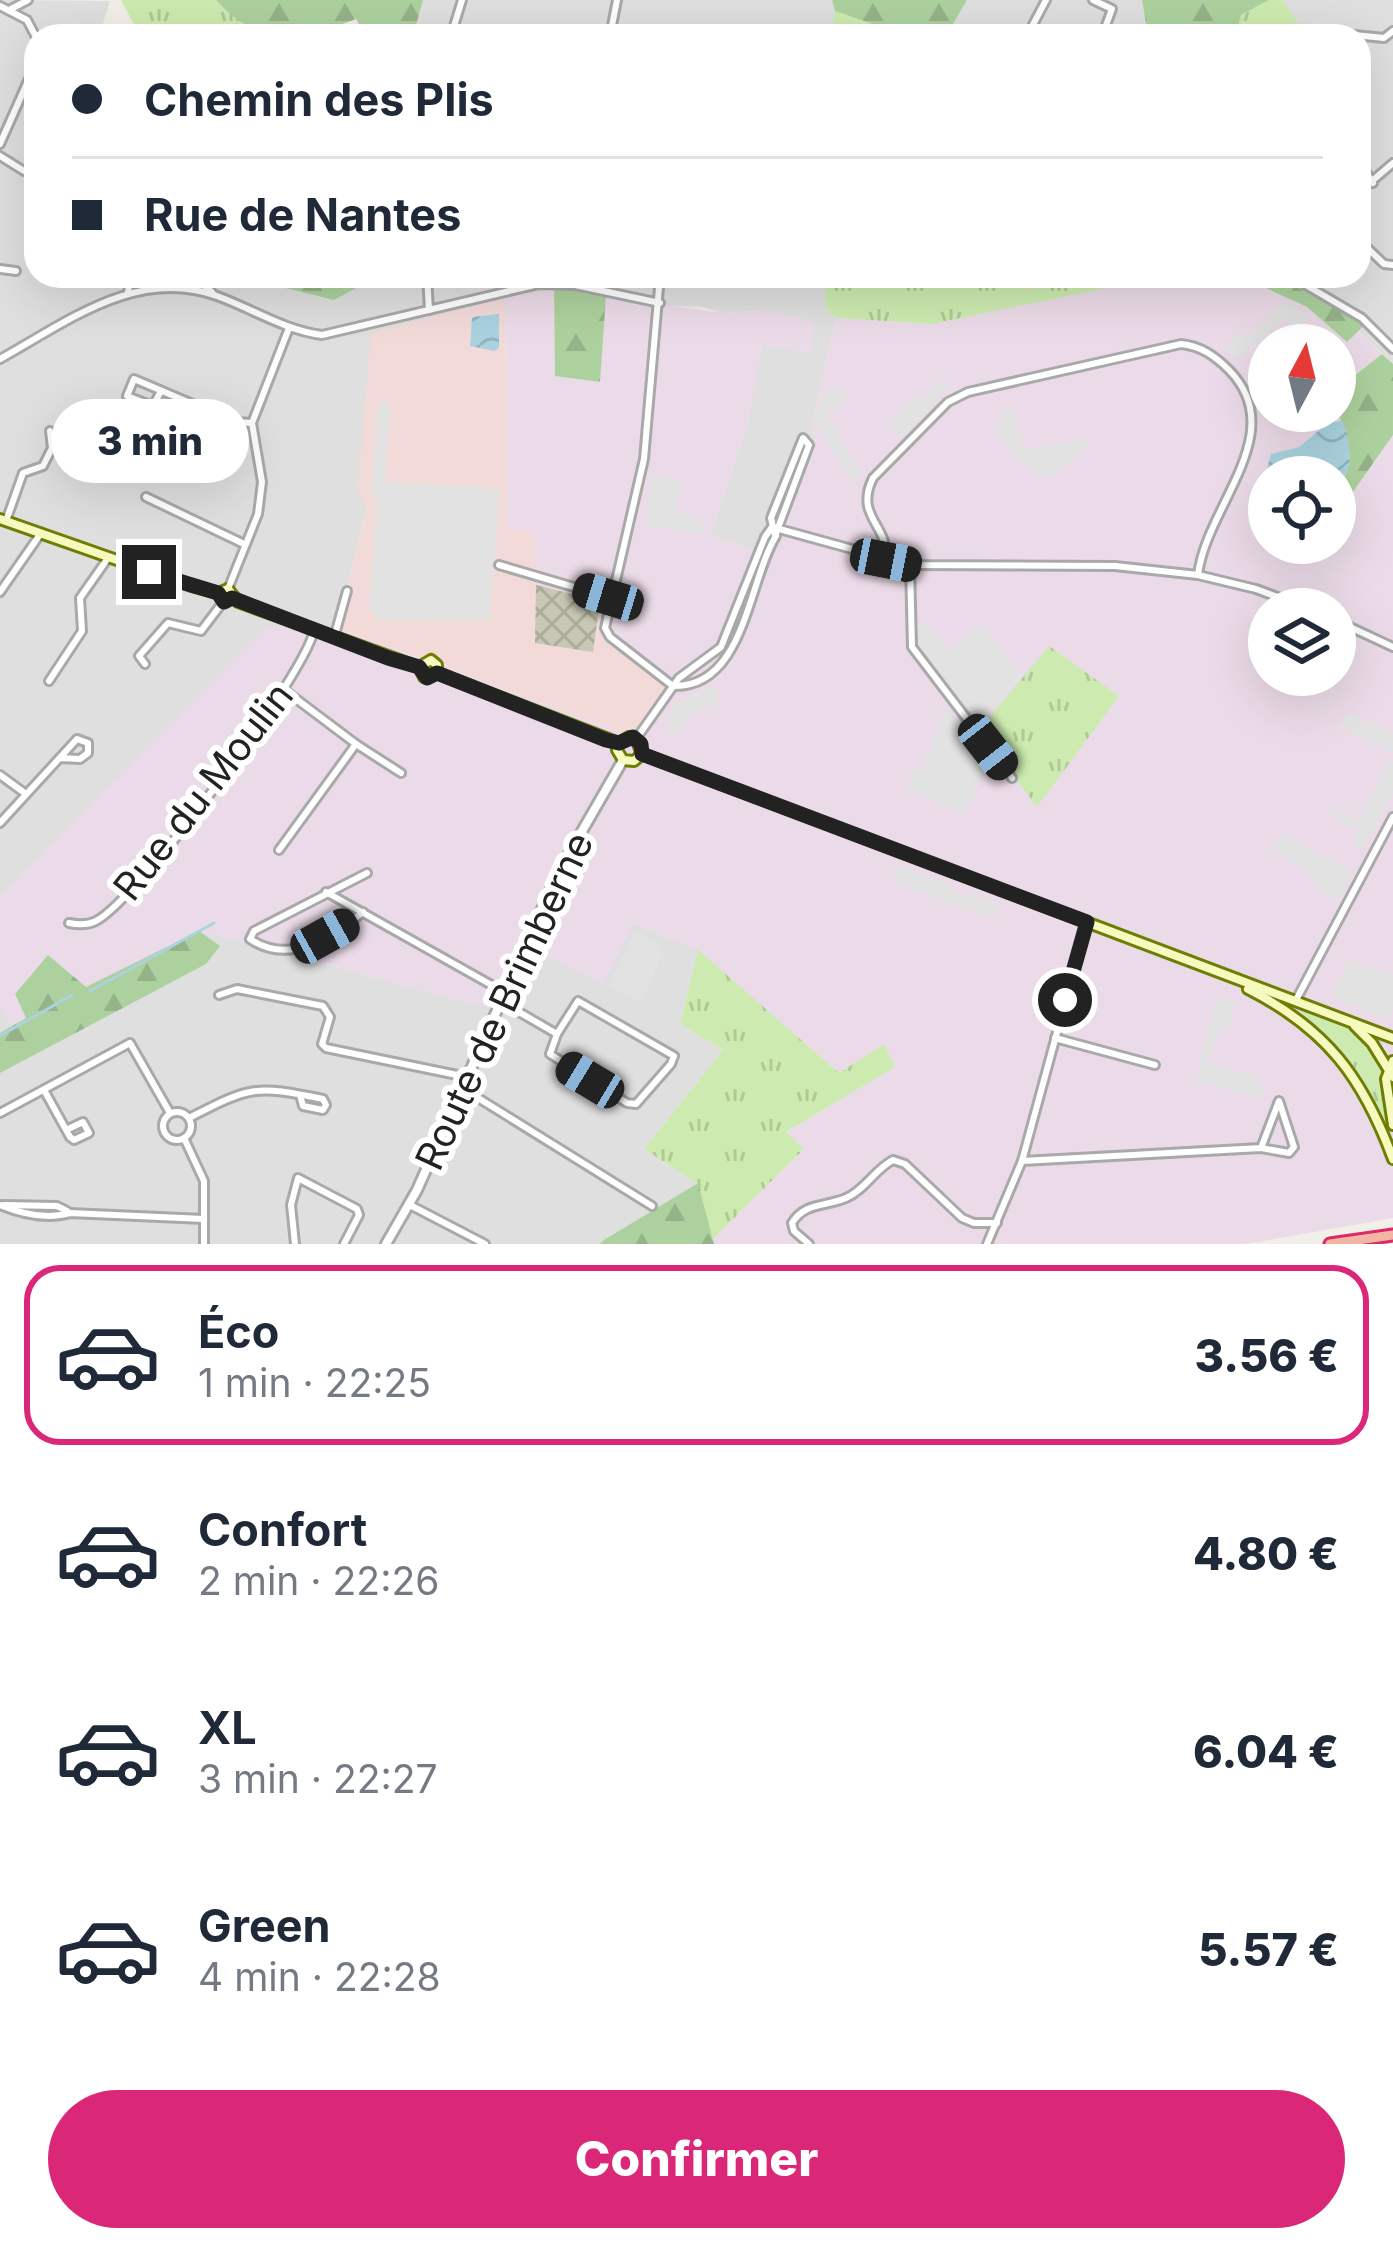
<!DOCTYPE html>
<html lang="fr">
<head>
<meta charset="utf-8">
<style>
	body { margin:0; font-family:Inter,sans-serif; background:#f2f2f3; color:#1f2937; height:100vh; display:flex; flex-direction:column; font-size:45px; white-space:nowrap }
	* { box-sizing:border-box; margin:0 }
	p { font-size:39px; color:#747a83 }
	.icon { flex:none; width:66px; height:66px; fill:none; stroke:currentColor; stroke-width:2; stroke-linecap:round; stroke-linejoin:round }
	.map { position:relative; height:1244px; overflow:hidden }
	.details { display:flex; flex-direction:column; background:#fff; flex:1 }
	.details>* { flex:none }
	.top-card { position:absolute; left:24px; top:24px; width:1347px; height:264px; border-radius:36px; box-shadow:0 12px 48px #0002; display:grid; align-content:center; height:264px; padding:0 48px; background:#fff }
	.needle { width:78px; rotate:7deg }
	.fabs { position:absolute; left:1248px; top:324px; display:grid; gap:24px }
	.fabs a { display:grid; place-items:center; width:108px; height:108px; border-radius:50%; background:#fff; box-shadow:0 12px 48px #0002; font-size:60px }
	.end { position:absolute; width:54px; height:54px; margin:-27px; border:15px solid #222; background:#fff; box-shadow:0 0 0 6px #fff }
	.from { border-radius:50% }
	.bubble { position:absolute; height:84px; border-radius:42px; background:#fff; box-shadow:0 12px 48px #0002; font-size:39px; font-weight:800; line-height:84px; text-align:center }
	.car { position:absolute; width:36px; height:72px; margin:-36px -18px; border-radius:15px; box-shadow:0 0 9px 3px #0007; background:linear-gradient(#222 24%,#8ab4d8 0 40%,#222 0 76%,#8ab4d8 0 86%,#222 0) }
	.top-card b { display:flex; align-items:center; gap:42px; height:114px; font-size:45px }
	.top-card b+b { border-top:3px solid #e0e1e3 }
	.top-card i { width:30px; height:30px; background:#1f2937 }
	ul { padding:21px 0 0; list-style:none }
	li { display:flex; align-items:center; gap:36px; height:180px; margin:0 24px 18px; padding:0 24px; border:6px solid transparent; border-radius:36px }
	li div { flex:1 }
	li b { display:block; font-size:45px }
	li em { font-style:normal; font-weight:800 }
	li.active { border-color:#db2777 }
	li>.icon { width:108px; height:108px; stroke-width:1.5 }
	.primary-button { display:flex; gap:24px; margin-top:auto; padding:24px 48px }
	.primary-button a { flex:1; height:138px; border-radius:72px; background:#db2777; color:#fff; font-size:48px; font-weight:800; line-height:138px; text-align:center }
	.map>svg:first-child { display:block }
</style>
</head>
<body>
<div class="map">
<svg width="1393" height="1244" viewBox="0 0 1393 1244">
	<defs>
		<pattern id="construction-cross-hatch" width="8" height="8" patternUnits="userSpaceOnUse" patternTransform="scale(3)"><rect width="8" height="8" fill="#c7c7b4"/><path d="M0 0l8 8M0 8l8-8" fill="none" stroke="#abab9a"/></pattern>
		<pattern id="grass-tufts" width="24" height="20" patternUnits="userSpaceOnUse" patternTransform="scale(3)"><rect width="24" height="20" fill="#cdebb0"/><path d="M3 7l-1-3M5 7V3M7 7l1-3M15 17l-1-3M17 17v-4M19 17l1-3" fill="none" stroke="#b0c997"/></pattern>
		<pattern id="forest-firs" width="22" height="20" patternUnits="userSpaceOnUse" patternTransform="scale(3)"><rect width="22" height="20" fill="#add19e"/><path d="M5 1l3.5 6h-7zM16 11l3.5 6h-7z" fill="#95b388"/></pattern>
		<pattern id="water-waves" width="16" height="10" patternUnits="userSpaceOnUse" patternTransform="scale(3)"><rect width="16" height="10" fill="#aad3df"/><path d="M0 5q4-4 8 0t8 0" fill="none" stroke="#92b5bf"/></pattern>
	</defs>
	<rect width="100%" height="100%" fill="#f2efe9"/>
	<g fill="#e0dfdf">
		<path d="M0,0L110,1L99,36H36V276H276L285,288L334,300L379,276H826L825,307L836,318L813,421L815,446L772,556L710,536L748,422L766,311L722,313L702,307L648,305L564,288L505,298L367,507L337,628L0,896Z"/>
		<path d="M423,0H832L835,11L830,36H413Z"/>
		<path d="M967,0H1142L1148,36H946Z"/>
		<path d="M1269,0H1393V364L1359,332L1365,325L1319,296L1277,276H1359V36H1236Z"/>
		<path d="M633,923L698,950L680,1024L723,1050L644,1149L698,1183L599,1244H0V1007L17,1030L190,935L210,933L489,1008L520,942Z"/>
	</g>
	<path fill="#f2dad9" d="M505,298L507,527L534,532L600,601L666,684L631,736L337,628L367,508L358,490L371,333Z"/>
	<path fill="#ebdbe8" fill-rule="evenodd" d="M1161,276H1240L1307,307L1346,341L1359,332L1382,354L1335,391V345H1269V411H1335L1343,421L1329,422L1299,447L1271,454L1265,478L1269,480V543H1335V490L1350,495L1393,435V1218L1246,1244H714L711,1241L803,1150L785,1133L894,1067L839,1073L698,951L634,923L603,984L520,943L489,1008L210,933L190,935L17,1030L0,1007V896L267,626L337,628L632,736L666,684L603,641L599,601L536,585L534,532L507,528L505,298L554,289L555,375L599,382L606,296L722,313L766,311L815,321L810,354L763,344L748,422L710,536L771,556L815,446L813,421L836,318L932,324ZM1269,609H1335V675H1269Z"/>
	<path fill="url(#construction-cross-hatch)" d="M536,585L600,601L593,652L535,643Z"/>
	<g fill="url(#grass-tufts)">
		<path d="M121,0H216L266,36H140Z"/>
		<path d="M1269,0H1283L1297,22L1320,30L1298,36H1236L1241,15Z"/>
		<path d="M835,11L907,36H830Z"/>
		<path d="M826,276H1155V278L932,324L836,318L825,307Z"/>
		<path d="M1049,646L1119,696L1037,807L979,730Z"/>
		<path d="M698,950L839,1073L884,1044L895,1067L786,1132L804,1149L711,1241L698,1184L644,1149L723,1050L680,1024Z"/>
		<path d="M1304,1010C1333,1020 1379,1033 1385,1069C1388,1088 1387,1107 1391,1126L1387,1128C1374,1097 1357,1072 1334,1046C1323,1034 1310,1026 1301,1011Z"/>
	</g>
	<g fill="url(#forest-firs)">
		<path d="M216,0H423L413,36H365L356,19C302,40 259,48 216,0Z"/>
		<path d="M832,0H967L946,36H907L835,11Z"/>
		<path d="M1142,0H1269L1241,15L1236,36H1148Z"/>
		<path d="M276,276H379L334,300L285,288Z"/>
		<path d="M1240,276H1277L1365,325L1347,342L1307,307Z"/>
		<path d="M564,288L606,296L600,382L555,376L554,289Z"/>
		<path d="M1382,354L1393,364V435L1350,496L1335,490V482H1342C1362,448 1335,424 1335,391Z"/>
		<path d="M199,931L220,946L206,964L0,1073V1033L26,1018L15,994L48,955L86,987Z"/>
		<path d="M698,1183L714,1244H599L604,1240Z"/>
	</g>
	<g fill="#e2e2e2">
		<path d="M1285,302L1310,316L1305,321L1307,325L1299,332L1286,318L1236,360L1225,348L1243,332L1248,336Z"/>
		<path d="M943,378L951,385L901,439L887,426L916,396L922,400Z"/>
		<path d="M839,385L849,399L827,415L839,432L836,436L862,473L852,480L814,422L821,397Z"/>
		<path d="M378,402L391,403L385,482L500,488L490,621L374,620V612H369L377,496L371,493Z"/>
		<path d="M1008,406L1013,407L1025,451L1087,437L1089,444L1052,477H1042L1010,454L1009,447L993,431Z"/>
		<path d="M651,475L682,480L676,513L701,517L700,522L705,523L703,535L646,525Z"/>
		<path d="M926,623L948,650L982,624L1022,676L980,726L924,651L919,642V625Z"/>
		<path d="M703,688H718V704L690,714L684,727L679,726L676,733L667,730L670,724L666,721L676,704Z"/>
		<path d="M944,710L951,712L990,761L964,815L907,789L913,769L921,772Z"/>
		<path d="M1347,712L1393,733V753L1340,728Z"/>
		<path d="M1389,760L1393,762V794L1361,850L1352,845L1359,830L1330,815L1334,807L1359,819Z"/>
		<path d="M1282,833L1353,872L1337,902L1309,882L1312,876L1273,849Z"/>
		<path d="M898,865L950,884L949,890L964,896L967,892L999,904L993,919L892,881Z"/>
		<path d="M636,932L661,945L659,950L663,952L641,1003L608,986Z"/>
		<path d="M1350,959L1393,975V1007L1388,1019L1330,997Z"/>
		<path d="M1216,997L1235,1003L1227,1032L1217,1030L1208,1063L1258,1077L1256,1085L1265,1088L1261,1099L1196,1081Z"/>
	</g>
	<g fill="url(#water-waves)">
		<path d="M499,314V348L494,351L470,346L472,317Z"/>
		<path d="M1343,421C1350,443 1354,462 1342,482H1335V477L1273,473L1267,468L1271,454L1299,447L1329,422Z"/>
	</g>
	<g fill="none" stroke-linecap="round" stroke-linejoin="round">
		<g stroke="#aad3df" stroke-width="3">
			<path d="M90,991L214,923"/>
			<path d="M0,1036L72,995"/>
		</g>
		<defs>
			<g id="minor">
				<path d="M1093,0L1112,9L1102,36"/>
				<path d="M0,6L27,20L36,37"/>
				<path d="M11,9L28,0"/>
				<path d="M1335,33L1384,38L1393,31"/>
				<path d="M451,36L462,0"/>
				<path d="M610,36L617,0"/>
				<path d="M1027,36L1046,0"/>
				<path d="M0,144L36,63"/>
				<path d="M0,156L24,171L36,173"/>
				<path d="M1359,161L1373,183"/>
				<path d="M1359,192L1393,163"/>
				<path d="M1359,240L1384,264L1393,265"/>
				<path d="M0,269L16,271"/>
				<path d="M427,276L429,310"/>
				<path d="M660,276L644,459L605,628L610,637L673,686"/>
				<path d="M698,276L738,277"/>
				<path d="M1300,276L1304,284L1362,318L1393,349"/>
				<path d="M147,288L149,283C172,273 199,275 214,295"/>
				<path d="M128,293L130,276"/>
				<path d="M0,359C67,322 137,267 217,296C253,309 284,330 322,335L539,284L575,285L660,303"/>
				<path d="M161,391L153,406L127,396L134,379L235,422L252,423"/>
				<path d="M803,438L809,445L775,536L771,518Z"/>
				<path d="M146,497L244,544"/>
				<path d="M6,521L23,473L43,466L52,448L50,431"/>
				<path d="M886,560C889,524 854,517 873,478L948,402L968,392L1181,344C1201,346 1215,356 1229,370C1291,433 1206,506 1198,575"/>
				<path d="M499,565L611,598"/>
				<path d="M910,565L912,647L1012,778"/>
				<path d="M228,589L258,514L262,482L252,423L289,328"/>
				<path d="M0,592L41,533"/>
				<path d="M1335,620L1393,647"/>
				<path d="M334,638L347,591"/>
				<path d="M145,664L139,656L168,623L201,631L223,602"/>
				<path d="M49,681L82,631L80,598L108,558"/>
				<path d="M673,686C745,688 748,581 776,536"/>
				<path d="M636,739L679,678L721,647L765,537L772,527L910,565L1115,566L1198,575L1256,589L1310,609"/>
				<path d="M356,744L401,773"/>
				<path d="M0,775L26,794"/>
				<path d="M0,823L77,739L88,743V753L80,759L60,758"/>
				<path d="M279,850L356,744L283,689"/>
				<path d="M326,892L504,992"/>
				<path d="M363,912C330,939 288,965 250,939L254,931L367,873"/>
				<path d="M69,923C79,925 88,925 96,921C137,900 306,674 314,630"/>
				<path d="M219,995L237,989L323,1006L330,1017L322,1044L326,1048L467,1077"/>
				<path d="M1296,1000L1393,817"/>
				<path d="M500,1001L557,1034"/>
				<path d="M578,1001L674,1056L671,1064L636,1104L627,1103L550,1054L557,1034Z"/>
				<path d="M1055,1038L1155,1065"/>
				<path d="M462,1088L652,1206"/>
				<path d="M44,1090L70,1137L74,1140L89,1133L83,1122L66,1130"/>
				<circle cx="177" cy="1126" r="14"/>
				<path d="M0,1113L130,1043L170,1113"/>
				<path d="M189,1118C252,1086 254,1085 323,1099L326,1105L323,1110L303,1106L300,1095"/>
				<path d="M184,1138L204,1181V1244"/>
				<path d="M1022,1161L1261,1148L1289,1153L1294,1147L1279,1101L1261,1148"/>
				<path d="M408,1204L485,1244"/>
				<path d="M0,1205C22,1214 47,1220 70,1213L204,1219"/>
				<path d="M4,1205L57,1206L67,1211"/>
				<path d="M295,1244L291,1205L298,1178L357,1209L359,1215L344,1244"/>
				<path d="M809,1244L794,1231L792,1223C805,1202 825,1207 846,1198C865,1190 875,1169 893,1160L905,1164L962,1218L974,1223H997"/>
				<path d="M987,1244L1022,1161L1087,922"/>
			</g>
			<path id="tertiary" d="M386,1244L417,1190L559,871L623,760"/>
			<g id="secondary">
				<path d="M0,519L191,586L218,593L228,589L238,602L419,667"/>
				<path d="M419,667L431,660L437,665V673"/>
				<path d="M419,667L424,677L437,673"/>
				<path d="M437,673L619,743"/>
				<path d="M619,743L617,750L623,760L634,761L642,754"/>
				<path d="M619,743L629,737L636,739L642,754"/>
				<path d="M642,754L1393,1038"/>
				<path d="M1248,989C1327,1029 1363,1078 1393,1159"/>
				<path d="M1355,1026L1372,1043L1393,1077"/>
				<path d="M1393,1061L1386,1079L1393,1125"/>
			</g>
			<path id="trunk" d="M1330,1244L1393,1235"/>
		</defs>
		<use href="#minor" stroke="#a9a9a9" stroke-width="12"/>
		<use href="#tertiary" stroke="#a9a9a9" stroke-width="14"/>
		<use href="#secondary" stroke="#707d05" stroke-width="14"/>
		<use href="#trunk" stroke="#dc2a67" stroke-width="15"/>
		<use href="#minor" stroke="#fff" stroke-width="6"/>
		<use href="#tertiary" stroke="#fff" stroke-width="8"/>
		<use href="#secondary" stroke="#f7fabf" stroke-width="8"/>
		<use href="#trunk" stroke="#f2b4a3" stroke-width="9"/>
	</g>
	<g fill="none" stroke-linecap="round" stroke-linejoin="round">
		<path stroke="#222" stroke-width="15" d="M149,572L218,593L224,602L232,598L388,658L419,667L427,678L437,673L606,740L619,743L633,737L641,744L642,754L1087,922L1065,1000"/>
	</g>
	<g text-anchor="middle" stroke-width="12" stroke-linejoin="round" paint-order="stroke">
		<g font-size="39" fill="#222" stroke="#fff">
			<text transform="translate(203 791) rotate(-52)" y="14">Rue du Moulin</text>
			<text transform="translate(504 1001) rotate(-65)" y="14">Route de Brimberne</text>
		</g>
	</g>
</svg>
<div class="fabs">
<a><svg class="needle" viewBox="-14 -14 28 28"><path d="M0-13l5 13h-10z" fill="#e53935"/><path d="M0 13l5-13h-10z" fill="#747a83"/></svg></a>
<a><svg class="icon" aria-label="locate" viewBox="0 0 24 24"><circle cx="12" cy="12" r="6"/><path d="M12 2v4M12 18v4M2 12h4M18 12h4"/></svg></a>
<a><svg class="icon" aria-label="layers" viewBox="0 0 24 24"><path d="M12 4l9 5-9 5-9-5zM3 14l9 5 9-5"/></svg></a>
</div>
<i class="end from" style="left:1065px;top:1000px"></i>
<i class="end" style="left:149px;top:572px"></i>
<div class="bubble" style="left:51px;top:399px;width:198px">3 min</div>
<i class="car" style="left:886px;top:560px;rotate:101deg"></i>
<i class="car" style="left:608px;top:597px;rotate:287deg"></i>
<i class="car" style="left:988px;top:747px;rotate:142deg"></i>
<i class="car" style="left:325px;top:936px;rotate:61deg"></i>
<i class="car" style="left:590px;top:1080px;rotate:301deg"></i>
<div class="top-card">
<b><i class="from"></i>Chemin des Plis</b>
<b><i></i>Rue de Nantes</b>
</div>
</div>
<section class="details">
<ul>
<li class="active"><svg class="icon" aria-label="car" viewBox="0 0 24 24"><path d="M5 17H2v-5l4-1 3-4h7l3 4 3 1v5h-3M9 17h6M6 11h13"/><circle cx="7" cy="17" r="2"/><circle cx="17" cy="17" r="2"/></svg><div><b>Éco</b><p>1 min · 22:25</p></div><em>3.56 €</em></li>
<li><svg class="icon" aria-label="car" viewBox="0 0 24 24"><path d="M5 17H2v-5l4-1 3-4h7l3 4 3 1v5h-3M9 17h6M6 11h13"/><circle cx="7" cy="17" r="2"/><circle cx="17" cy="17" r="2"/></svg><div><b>Confort</b><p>2 min · 22:26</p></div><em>4.80 €</em></li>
<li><svg class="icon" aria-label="car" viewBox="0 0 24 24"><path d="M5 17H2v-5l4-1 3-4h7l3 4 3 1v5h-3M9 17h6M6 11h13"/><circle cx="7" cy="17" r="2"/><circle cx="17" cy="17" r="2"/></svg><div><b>XL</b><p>3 min · 22:27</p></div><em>6.04 €</em></li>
<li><svg class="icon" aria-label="car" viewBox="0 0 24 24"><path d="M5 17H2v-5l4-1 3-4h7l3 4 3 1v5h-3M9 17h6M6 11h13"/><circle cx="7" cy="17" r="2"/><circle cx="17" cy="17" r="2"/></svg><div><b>Green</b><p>4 min · 22:28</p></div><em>5.57 €</em></li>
</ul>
<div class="primary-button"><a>Confirmer</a></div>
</section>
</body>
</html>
